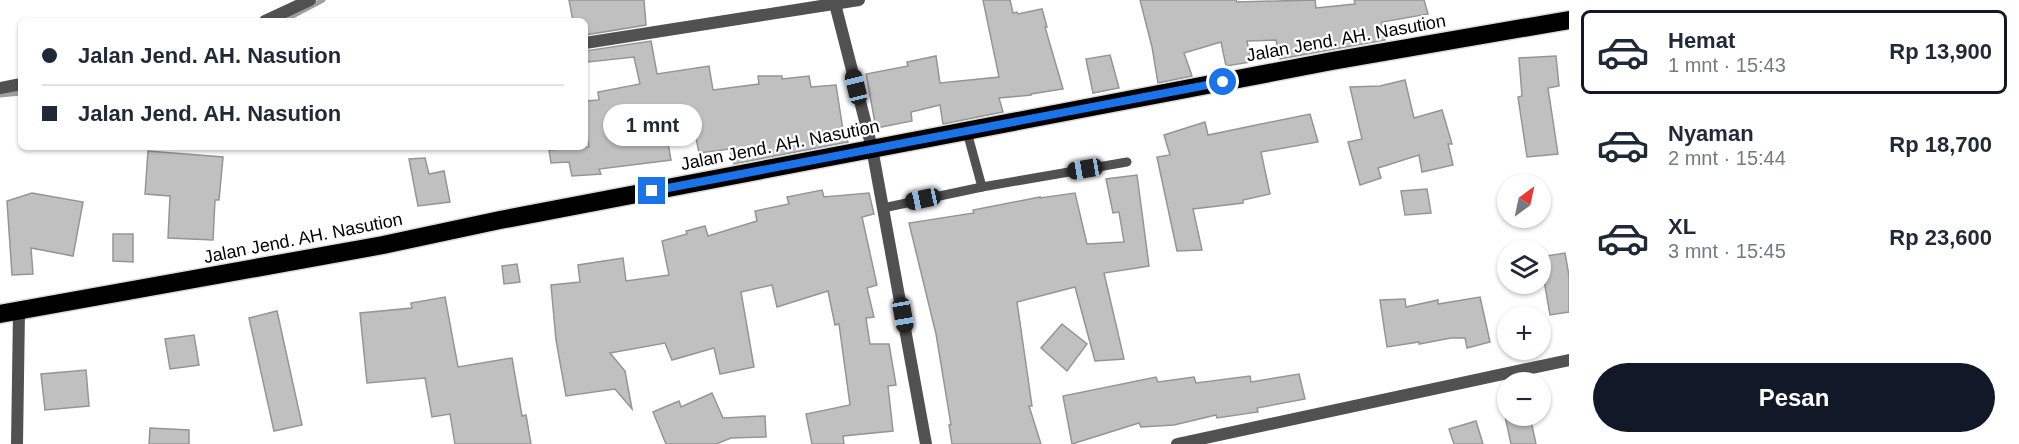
<!DOCTYPE html>
<html lang="id">
<head>
<meta charset="utf-8">
<style>
	body { margin:0; font-family:Helvetica,sans-serif; background:#f6f6f7; color:#1f2937; height:100vh; display:flex; flex-direction:column; font-size:22px; white-space:nowrap }
	* { box-sizing:border-box; margin:0 }
	p { font-size:20px; color:#747a83 }
	.icon { flex:none; width:33px; height:33px; fill:none; stroke:currentColor; stroke-width:2; stroke-linecap:round; stroke-linejoin:round }
	.map { position:relative; flex:1; overflow:hidden }
	.details { display:flex; flex-direction:column; background:#fff; width:450px }
	.details>* { flex:none }
	.guide { position:absolute; left:18px; top:18px; width:570px; height:132px; border-radius:9px; box-shadow:0 2px 4px #0004; display:grid; align-content:center; height:132px; padding:0 24px; background:#fff }
	.needle { width:39px; rotate:33deg }
	.fabs { position:absolute; left:1497px; top:174px; display:grid; gap:12px }
	.fabs a { display:grid; place-items:center; width:54px; height:54px; border-radius:50%; background:#fff; box-shadow:0 2px 4px #0004; font-size:30px }
	.end { position:absolute; width:27px; height:27px; margin:-14px; border:8px solid #1a73e8; background:#fff; box-shadow:0 0 0 3px #fff }
	.from { border-radius:50% }
	.bubble { position:absolute; height:42px; border-radius:21px; background:#fff; box-shadow:0 2px 4px #0004; font-size:20px; font-weight:700; line-height:42px; text-align:center }
	.car { position:absolute; width:18px; height:36px; margin:-18px -9px; border-radius:8px; box-shadow:0 0 4px 2px #0007; background:linear-gradient(#222 24%,#8ab4d8 0 40%,#222 0 76%,#8ab4d8 0 86%,#222 0) }
	.guide b { display:flex; align-items:center; gap:21px; height:57px; font-size:22px }
	.guide b+b { border-top:2px solid #e0e1e3 }
	.guide i { width:15px; height:15px; background:#1f2937 }
	ul { padding:10px 0 0; list-style:none }
	li { display:flex; align-items:center; gap:18px; height:84px; margin:0 12px 9px; padding:0 12px; border:3px solid transparent; border-radius:9px }
	li div { flex:1 }
	li b { display:block; font-size:22px }
	li em { font-style:normal; font-weight:700 }
	li.current { border-color:#111827 }
	li>.icon { width:54px; height:54px; stroke-width:1.5 }
	.button { display:flex; gap:12px; margin-top:auto; padding:12px 24px }
	.button a { flex:1; height:69px; border-radius:36px; background:#111827; color:#fff; font-size:24px; font-weight:700; line-height:69px; text-align:center }
	main { display:flex; flex:1; min-height:0 }
	.map>svg:first-child { display:block }
</style>
</head>
<body>
<main>
<div class="map">
<svg width="1569" height="444" viewBox="0 0 1569 444">
	<rect width="100%" height="100%" fill="#fff"/>
	<g fill="none" stroke-linecap="round" stroke-linejoin="round">
		<g stroke="#9f9f9f" stroke-width="5">
			<path d="M283,21L323,0"/>
			<path d="M0,95L21,93"/>
		</g>
	</g>
	<g fill="#c0c0c0" stroke="#959595" stroke-width="1.5">
		<path d="M569,0H644L646,25L585,35V21H573Z"/>
		<path d="M983,0H1010L1013,13L1017,12L1018,14L1042,9L1047,27H1045L1063,89L1031,94V95L999,98L1003,112L943,124L940,105L911,112L912,121L876,128L866,74L908,66L907,62L936,56L940,83L999,77Z"/>
		<path d="M1140,0H1236L1237,2L1315,0L1316,8L1355,4L1354,0H1424L1428,14L1382,22L1385,40L1280,59L1276,40L1247,41L1251,62L1226,66L1221,42L1184,53L1192,76L1158,83L1152,47Z"/>
		<path d="M651,41L657,74L709,66L713,90L759,84L758,76H782V79L809,76L811,87L836,85L843,130L848,142L734,164L730,149L699,153L696,138L667,137L671,160L599,169L601,174L572,176L569,162L551,163L549,150L589,147L585,124V101L599,100L598,92L640,84L634,57L588,62L585,51Z"/>
		<path d="M1110,55L1119,88L1093,93L1086,59Z"/>
		<path d="M1556,56L1559,86L1548,88L1558,154L1527,157L1518,97L1522,96L1519,58Z"/>
		<path d="M1405,80L1414,118L1442,110L1452,144H1448L1453,165L1422,172L1419,155L1378,168L1381,178L1360,185L1348,142L1362,139L1350,87L1380,86Z"/>
		<path d="M1310,114L1318,142L1261,152L1270,194L1243,200V203L1193,209L1202,250L1177,251L1157,157L1170,155L1164,135L1205,122L1208,135Z"/>
		<path d="M148,151L223,157L219,200H215L213,240L168,238L170,196L145,194Z"/>
		<path d="M425,158L429,174L444,171L450,202L418,206L409,159Z"/>
		<path d="M1137,175L1149,266L1104,273L1124,359L1095,361L1075,287L1017,302L1032,406H1029L1041,444H952L949,425H951L936,334L909,223L974,213L973,210L1040,197V198L1075,193L1087,244L1124,242L1119,212L1113,213L1106,179Z"/>
		<path d="M1427,189L1431,213L1405,215L1401,191Z"/>
		<path d="M822,190L824,197L869,193L874,214L862,217L877,285L867,288L874,317L866,318L870,344H889L896,385L888,386L893,431L843,436L844,444H812L806,414L850,405L839,324L835,325L828,291L777,307L772,285L741,292L754,367L720,374L714,348L672,360L665,343L610,353L625,371L632,409L615,389L566,396L556,340L551,285L580,282L578,265L623,258L626,281L669,275L662,241L687,234L686,231L705,226L708,236L757,221L755,211L789,204L787,197Z"/>
		<path d="M32,193L83,202L73,256L31,248L33,274L12,275L7,201Z"/>
		<path d="M113,234H133V262L113,261Z"/>
		<path d="M1565,253L1569,276V312L1550,315L1540,257Z"/>
		<path d="M517,264L520,282L504,284L502,266Z"/>
		<path d="M445,297L458,367L512,358L522,416L526,415L531,444H455L450,414L432,417L425,378L367,383L360,313L412,308L411,303Z"/>
		<path d="M1480,297L1490,342L1467,348L1465,338H1451L1419,344V342L1387,347L1380,300L1405,299L1406,307L1438,300V304Z"/>
		<path d="M277,311L302,425L274,431L249,318Z"/>
		<path d="M1062,324L1087,344L1067,371L1041,348Z"/>
		<path d="M194,335L199,365L170,369L165,339Z"/>
		<path d="M86,370L89,406L45,410L41,374Z"/>
		<path d="M1299,374L1305,399L1257,408L1258,412L1217,418L1216,415L1174,425L1141,427L1139,423L1072,444L1063,396L1156,377L1158,382L1194,377L1196,383L1250,376L1251,382Z"/>
		<path d="M712,393L723,418L765,416L766,437L731,438L716,444H666L653,412L679,401L681,407Z"/>
		<path d="M1505,416H1530L1536,444H1511Z"/>
		<path d="M1476,421L1483,444H1454L1449,429Z"/>
		<path d="M150,428L189,430V444H149Z"/>
	</g>
	<g fill="none" stroke-linecap="round" stroke-linejoin="round">
		<defs>
			<path id="highway" d="M0,314L383,245L500,220L1332,61L1569,20"/>
		</defs>
		<use href="#highway" stroke="#dbdbdb" stroke-width="21"/>
		<g stroke="#515151" stroke-width="9">
			<path d="M982,187L1127,162"/>
			<path d="M883,208L982,187L967,132"/>
		</g>
		<g stroke="#515151" stroke-width="12">
			<path d="M834,0L872,148L926,444"/>
			<path d="M265,21L310,0"/>
			<path d="M585,43L859,0"/>
			<path d="M0,88L21,84"/>
			<path d="M17,444L19,311"/>
			<path d="M1177,444L1569,360"/>
		</g>
		<use href="#highway" stroke="#000" stroke-width="18"/>
	</g>
	<g fill="none" stroke-linecap="round" stroke-linejoin="round">
		<path stroke="#1a73e8" stroke-width="8" d="M652,191L1223,82"/>
	</g>
	<g text-anchor="middle" stroke-width="4.5" stroke-linejoin="round" paint-order="stroke">
		<g font-size="18" fill="#000" stroke="#fff">
			<text transform="translate(1346 38) rotate(-10)" y="6">Jalan Jend. AH. Nasution</text>
			<text transform="translate(780 145) rotate(-11)" y="6">Jalan Jend. AH. Nasution</text>
			<text transform="translate(303 238) rotate(-11)" y="6">Jalan Jend. AH. Nasution</text>
		</g>
	</g>
</svg>
<div class="fabs">
<a><svg class="needle" viewBox="-14 -14 28 28"><path d="M0-13l5 13h-10z" fill="#e53935"/><path d="M0 13l5-13h-10z" fill="#747a83"/></svg></a>
<a><svg class="icon" aria-label="layers" viewBox="0 0 24 24"><path d="M12 4l9 5-9 5-9-5zM3 14l9 5 9-5"/></svg></a>
<a>+</a>
<a>−</a>
</div>
<i class="end from" style="left:1223px;top:82px"></i>
<i class="end" style="left:652px;top:191px"></i>
<div class="bubble" style="left:603px;top:104px;width:99px">1 mnt</div>
<i class="car" style="left:856px;top:87px;rotate:346deg"></i>
<i class="car" style="left:1085px;top:169px;rotate:260deg"></i>
<i class="car" style="left:923px;top:199px;rotate:258deg"></i>
<i class="car" style="left:903px;top:315px;rotate:170deg"></i>
<div class="guide">
<b><i class="from"></i>Jalan Jend. AH. Nasution</b>
<b><i></i>Jalan Jend. AH. Nasution</b>
</div>
</div>
<section class="details">
<ul>
<li class="current"><svg class="icon" aria-label="car" viewBox="0 0 24 24"><path d="M5 17H2v-5l4-1 3-4h7l3 4 3 1v5h-3M9 17h6M6 11h13"/><circle cx="7" cy="17" r="2"/><circle cx="17" cy="17" r="2"/></svg><div><b>Hemat</b><p>1 mnt · 15:43</p></div><em>Rp 13,900</em></li>
<li><svg class="icon" aria-label="car" viewBox="0 0 24 24"><path d="M5 17H2v-5l4-1 3-4h7l3 4 3 1v5h-3M9 17h6M6 11h13"/><circle cx="7" cy="17" r="2"/><circle cx="17" cy="17" r="2"/></svg><div><b>Nyaman</b><p>2 mnt · 15:44</p></div><em>Rp 18,700</em></li>
<li><svg class="icon" aria-label="car" viewBox="0 0 24 24"><path d="M5 17H2v-5l4-1 3-4h7l3 4 3 1v5h-3M9 17h6M6 11h13"/><circle cx="7" cy="17" r="2"/><circle cx="17" cy="17" r="2"/></svg><div><b>XL</b><p>3 mnt · 15:45</p></div><em>Rp 23,600</em></li>
</ul>
<div class="button"><a>Pesan</a></div>
</section>
</main>
</body>
</html>
